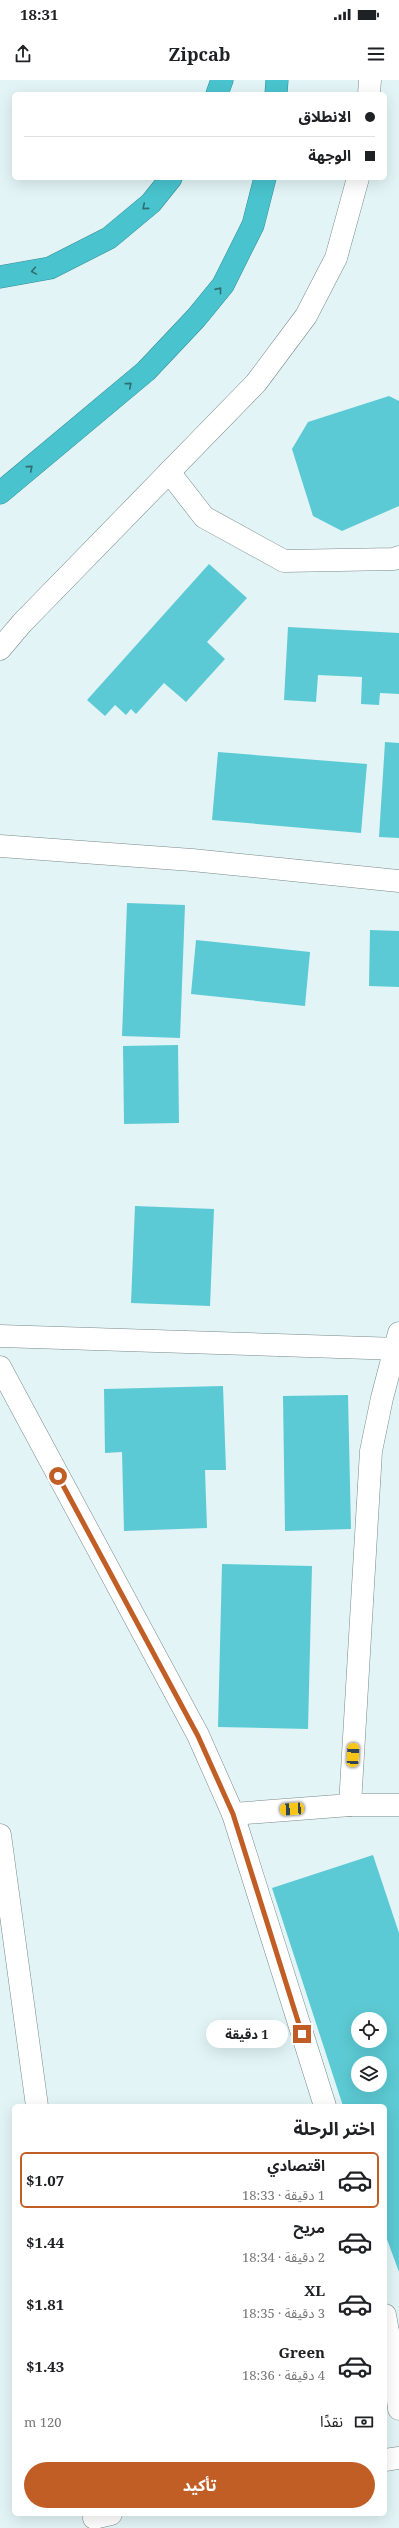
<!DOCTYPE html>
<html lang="ar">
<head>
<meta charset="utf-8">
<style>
	body { margin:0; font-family:"Noto Serif","Noto Sans Arabic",serif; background:#f6f6f6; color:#202124; direction:rtl; height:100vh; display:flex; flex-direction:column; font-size:15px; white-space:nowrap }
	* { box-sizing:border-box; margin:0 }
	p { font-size:13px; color:#757577 }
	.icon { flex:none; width:22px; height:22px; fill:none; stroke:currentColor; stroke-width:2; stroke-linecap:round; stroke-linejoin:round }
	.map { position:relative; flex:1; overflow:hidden; direction:ltr }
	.sheet { position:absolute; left:12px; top:2024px; width:375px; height:412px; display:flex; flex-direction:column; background:#fff; border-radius:6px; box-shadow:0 4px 16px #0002; direction:rtl }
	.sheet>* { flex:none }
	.top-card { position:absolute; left:12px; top:12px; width:375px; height:88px; border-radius:6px; box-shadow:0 4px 16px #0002; direction:rtl; display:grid; align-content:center; height:88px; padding:0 12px; background:#fff }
	.buttons { position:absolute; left:351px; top:1932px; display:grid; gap:8px }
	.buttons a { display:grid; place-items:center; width:36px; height:36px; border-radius:50%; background:#fff; box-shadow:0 4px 16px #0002; font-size:20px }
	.end { position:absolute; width:18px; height:18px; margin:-9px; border:5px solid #c15e26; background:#fff; box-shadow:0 0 0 2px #fff }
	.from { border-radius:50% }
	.bubble { position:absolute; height:28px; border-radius:14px; background:#fff; box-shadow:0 4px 16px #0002; font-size:13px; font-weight:700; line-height:28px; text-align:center; direction:rtl }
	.car { position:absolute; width:12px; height:24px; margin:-12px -6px; border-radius:5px; box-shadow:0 0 3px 1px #0007; background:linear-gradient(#f5c518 24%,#345 0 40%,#f5c518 0 76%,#345 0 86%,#f5c518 0) }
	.top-card b { display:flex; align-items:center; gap:14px; height:38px; font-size:15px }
	.top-card b+b { border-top:1px solid #e0e0e0 }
	.top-card i { width:10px; height:10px; background:#202124 }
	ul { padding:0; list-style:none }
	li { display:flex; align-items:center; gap:12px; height:56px; margin:0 8px 6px; padding:0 4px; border:2px solid transparent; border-radius:6px }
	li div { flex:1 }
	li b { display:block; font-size:15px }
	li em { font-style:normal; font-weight:700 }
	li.active { border-color:#c15e26 }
	li>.icon { width:36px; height:36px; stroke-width:1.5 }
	h2 { padding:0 12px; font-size:18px; line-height:48px }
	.pay { display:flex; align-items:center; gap:10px; height:44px; padding:0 12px; font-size:15px }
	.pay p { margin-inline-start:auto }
	.cta { display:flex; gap:8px; margin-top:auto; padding:8px 12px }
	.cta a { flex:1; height:46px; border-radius:24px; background:#c15e26; color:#fff; font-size:16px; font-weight:700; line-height:46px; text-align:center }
	.status { display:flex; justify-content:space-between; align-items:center; height:28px; padding:0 20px; background:#fff; direction:ltr }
	.status svg { height:11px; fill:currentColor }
	header { display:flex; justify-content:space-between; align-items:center; height:52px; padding:0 12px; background:#fff; font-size:18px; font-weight:700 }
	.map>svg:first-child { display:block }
</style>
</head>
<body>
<div class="status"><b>18:31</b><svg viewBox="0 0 49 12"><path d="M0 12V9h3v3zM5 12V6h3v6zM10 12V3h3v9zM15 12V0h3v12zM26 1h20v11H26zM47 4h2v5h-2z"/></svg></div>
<header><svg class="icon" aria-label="menu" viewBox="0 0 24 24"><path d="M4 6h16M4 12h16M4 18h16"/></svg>Zipcab<svg class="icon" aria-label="share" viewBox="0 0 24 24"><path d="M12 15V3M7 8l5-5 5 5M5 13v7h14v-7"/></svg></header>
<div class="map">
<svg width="399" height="2448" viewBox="0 0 399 2448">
	<rect width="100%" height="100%" fill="#e2f4f6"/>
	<g fill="#5ccad4" fill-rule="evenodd">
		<path d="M389,316L399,321V426L342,451L313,436L292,369L308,342Z"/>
		<path d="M209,484L247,518L207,562L225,579L186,622L164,603L136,634L131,629L126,635L115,625L105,636L87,620Z"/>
		<path d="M288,547L399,553V614L380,613L379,625L361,624L362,597L318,595L316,622L284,620Z"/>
		<path d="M385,662L399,663V758L379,757Z"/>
		<path d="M218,672L367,684L361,753L212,740Z"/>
		<path d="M127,823L185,825L180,958L122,956Z"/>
		<path d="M370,850L399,851V907L369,906Z"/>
		<path d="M196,860L310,872L305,926L191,914Z"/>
		<path d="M178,965L179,1043L124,1044L123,966Z"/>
		<path d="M135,1126L214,1129L210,1226L131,1223Z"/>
		<path d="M223,1306L226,1390H205L207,1448L124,1451L122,1372L105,1373L104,1309Z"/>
		<path d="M348,1315L351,1449L285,1451L283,1316Z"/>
		<path d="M222,1484L312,1486L308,1649L218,1647Z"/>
		<path d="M373,1775L399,1853V2192L385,2154V2026H343L272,1808ZM358,1939H380V1961H358ZM358,1983H380V2005H358Z"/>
	</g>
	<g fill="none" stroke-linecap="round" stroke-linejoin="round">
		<defs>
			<g id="street">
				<path d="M369,14L370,0"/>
				<path d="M169,392L204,437L284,481L394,479L399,477"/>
				<path d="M0,569L22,543L256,303L306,236L336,178L358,98"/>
				<path d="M0,766L192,780L399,801"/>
				<path d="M0,1256L399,1269"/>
				<path d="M0,1287L198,1655L233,1734L325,2026"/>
				<path d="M350,1725H399"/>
				<path d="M233,1734L350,1725L371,1371L382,1318L399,1253"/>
				<path d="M0,1755L37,2026"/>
				<path d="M385,2235L393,2279L399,2329"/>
				<path d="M385,2380L399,2378"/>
				<path d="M94,2438L111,2434"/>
			</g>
			<g id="highway">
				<path d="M217,14L222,0"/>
				<path d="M276,14L277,0"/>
				<path d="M0,197L50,188L109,158L151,123L171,98"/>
				<path d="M0,413L146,291L196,238L223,205L253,145L265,98"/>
			</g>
		</defs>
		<use href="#street" stroke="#79898a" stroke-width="23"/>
		<use href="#highway" stroke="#3a8c93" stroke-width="23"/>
		<use href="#street" stroke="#fff" stroke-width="22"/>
		<use href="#highway" stroke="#49c4ce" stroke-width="22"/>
	</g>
	<defs><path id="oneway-chevron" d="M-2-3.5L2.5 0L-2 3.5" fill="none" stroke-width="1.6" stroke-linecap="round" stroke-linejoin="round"/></defs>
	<g stroke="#316d71">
		<use href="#oneway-chevron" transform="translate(145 127) rotate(140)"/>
		<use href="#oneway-chevron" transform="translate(34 191) rotate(170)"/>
		<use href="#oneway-chevron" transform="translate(219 210) rotate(-51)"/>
		<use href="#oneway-chevron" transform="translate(129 305) rotate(-40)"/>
		<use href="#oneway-chevron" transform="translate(30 388) rotate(-40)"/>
	</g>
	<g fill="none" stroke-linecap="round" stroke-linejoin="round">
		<path stroke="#c15e26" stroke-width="5" d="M58,1396L198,1656L233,1734L302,1954"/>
	</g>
</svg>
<div class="buttons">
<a><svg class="icon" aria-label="locate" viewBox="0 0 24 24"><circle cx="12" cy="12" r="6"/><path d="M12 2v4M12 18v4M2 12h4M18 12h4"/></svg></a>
<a><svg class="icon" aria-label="layers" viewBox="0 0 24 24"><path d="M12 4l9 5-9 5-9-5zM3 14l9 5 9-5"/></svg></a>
</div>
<i class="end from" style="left:58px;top:1396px"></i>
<i class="end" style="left:302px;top:1954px"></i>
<div class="bubble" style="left:206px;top:1940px;width:82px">1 دقيقة</div>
<i class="car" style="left:353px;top:1675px;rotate:3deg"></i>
<i class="car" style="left:292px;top:1729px;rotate:266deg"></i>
<div class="top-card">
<b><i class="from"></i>الانطلاق</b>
<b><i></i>الوجهة</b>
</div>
<section class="sheet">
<h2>اختر الرحلة</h2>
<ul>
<li class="active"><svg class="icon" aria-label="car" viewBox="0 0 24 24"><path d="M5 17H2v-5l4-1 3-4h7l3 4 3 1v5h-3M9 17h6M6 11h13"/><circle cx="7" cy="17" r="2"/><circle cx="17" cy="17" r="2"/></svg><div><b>اقتصادي</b><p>1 دقيقة · 18:33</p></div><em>$1.07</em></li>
<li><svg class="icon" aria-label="car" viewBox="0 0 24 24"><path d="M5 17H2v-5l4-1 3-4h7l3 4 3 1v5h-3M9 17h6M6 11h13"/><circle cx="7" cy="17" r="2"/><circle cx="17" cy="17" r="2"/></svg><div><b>مريح</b><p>2 دقيقة · 18:34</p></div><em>$1.44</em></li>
<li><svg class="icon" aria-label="car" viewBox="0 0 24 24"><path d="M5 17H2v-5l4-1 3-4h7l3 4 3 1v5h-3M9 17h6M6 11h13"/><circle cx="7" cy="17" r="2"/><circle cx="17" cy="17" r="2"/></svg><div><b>XL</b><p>3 دقيقة · 18:35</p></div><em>$1.81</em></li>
<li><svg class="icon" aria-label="car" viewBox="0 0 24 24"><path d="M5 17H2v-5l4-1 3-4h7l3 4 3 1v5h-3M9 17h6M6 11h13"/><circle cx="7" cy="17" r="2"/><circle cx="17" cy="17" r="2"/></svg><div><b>Green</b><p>4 دقيقة · 18:36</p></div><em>$1.43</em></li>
</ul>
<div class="pay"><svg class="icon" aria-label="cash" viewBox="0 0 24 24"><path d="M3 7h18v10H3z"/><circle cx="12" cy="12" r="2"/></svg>نقدًا<p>120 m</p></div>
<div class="cta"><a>تأكيد</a></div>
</section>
</div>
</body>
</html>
